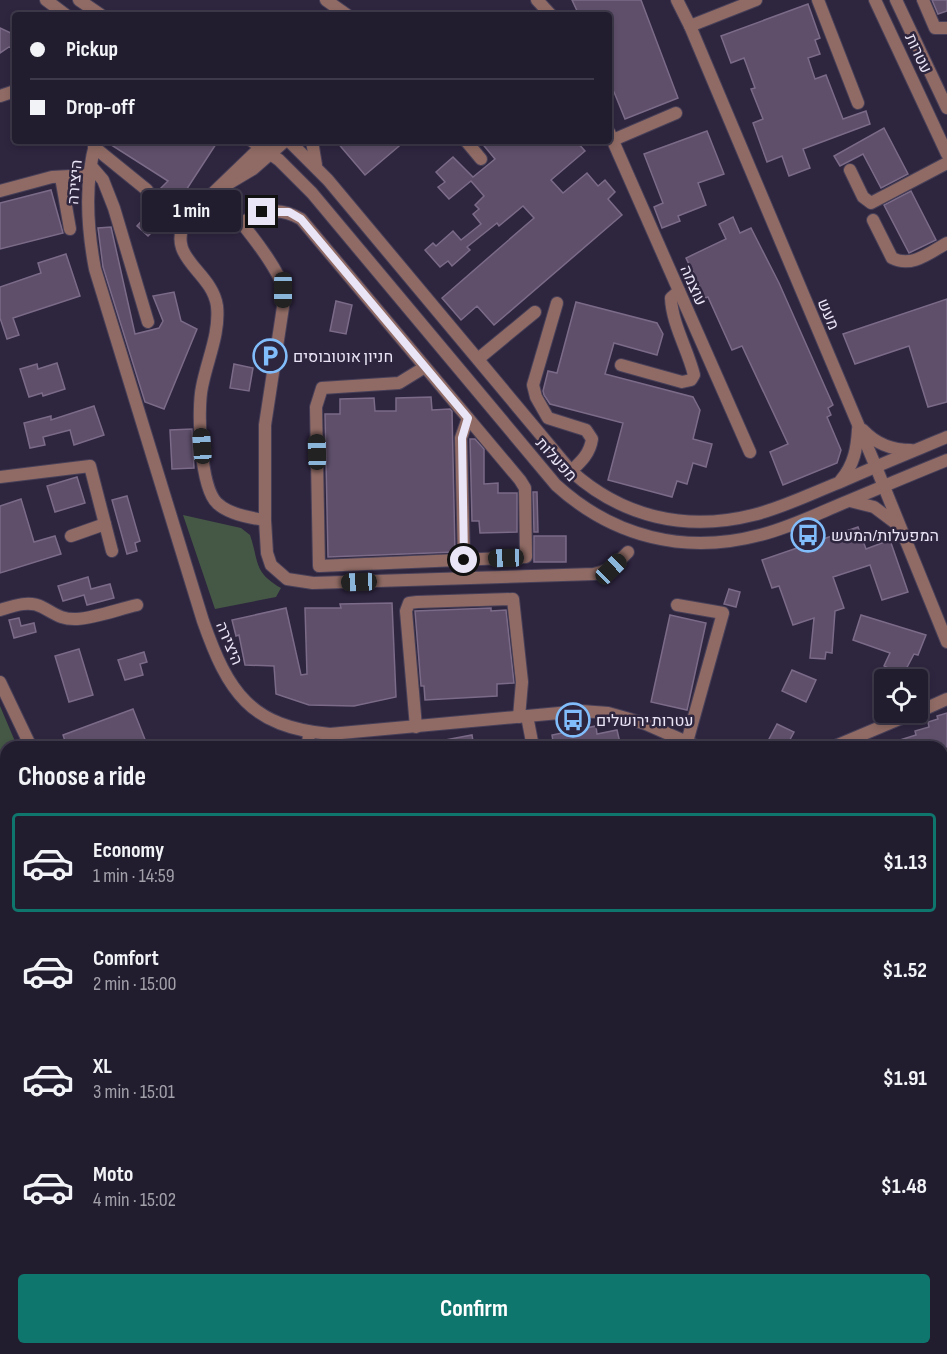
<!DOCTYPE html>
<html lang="en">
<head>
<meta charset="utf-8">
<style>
	body { margin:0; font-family:"Sofia Sans Condensed",Heebo,sans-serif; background:#2e293b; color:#f1f3f6; height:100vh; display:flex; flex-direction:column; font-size:22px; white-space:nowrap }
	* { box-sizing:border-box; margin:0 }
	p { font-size:20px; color:#a2a1aa }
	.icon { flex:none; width:33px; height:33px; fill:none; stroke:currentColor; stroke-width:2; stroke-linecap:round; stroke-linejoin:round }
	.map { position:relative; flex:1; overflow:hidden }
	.side { position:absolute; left:0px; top:741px; width:948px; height:614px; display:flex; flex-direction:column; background:#221c2f; border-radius:18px 18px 0 0; box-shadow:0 3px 9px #0003,0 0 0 2px #3f3a4b }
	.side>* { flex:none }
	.banner { position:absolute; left:12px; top:12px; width:600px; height:132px; border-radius:6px; box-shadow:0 3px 9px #0003,0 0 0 2px #3f3a4b; display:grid; align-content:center; height:132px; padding:0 18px; background:#221c2f }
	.fabs { position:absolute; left:874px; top:669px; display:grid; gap:12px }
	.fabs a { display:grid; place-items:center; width:54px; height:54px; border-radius:6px; background:#221c2f; box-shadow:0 3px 9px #0003,0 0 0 2px #3f3a4b; font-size:30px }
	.end { position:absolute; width:27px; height:27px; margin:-14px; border:8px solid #eae5f6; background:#111; box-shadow:0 0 0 3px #111 }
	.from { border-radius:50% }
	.bubble { position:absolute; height:42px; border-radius:6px; background:#221c2f; box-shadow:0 3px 9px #0003,0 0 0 2px #3f3a4b; font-size:20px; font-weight:700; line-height:42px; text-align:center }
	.car { position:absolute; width:18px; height:36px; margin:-18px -9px; border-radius:8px; box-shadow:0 0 4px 2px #0007; background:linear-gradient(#222 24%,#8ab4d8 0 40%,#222 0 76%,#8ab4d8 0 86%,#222 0) }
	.banner b { display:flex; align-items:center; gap:21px; height:57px; font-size:22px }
	.banner b+b { border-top:2px solid #3f3a4b }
	.banner i { width:15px; height:15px; background:#f1f3f6 }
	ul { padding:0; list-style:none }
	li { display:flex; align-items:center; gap:18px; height:99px; margin:0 12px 9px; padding:0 6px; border:3px solid transparent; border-radius:6px }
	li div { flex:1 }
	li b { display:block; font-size:22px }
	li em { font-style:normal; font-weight:700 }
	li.on { border-color:#0f766e }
	li>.icon { width:54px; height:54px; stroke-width:1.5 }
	h2 { padding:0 18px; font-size:27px; line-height:72px }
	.action { display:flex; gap:12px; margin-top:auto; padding:12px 18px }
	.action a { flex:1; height:69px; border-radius:6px; background:#0f766e; color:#fff; font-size:24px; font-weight:700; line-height:69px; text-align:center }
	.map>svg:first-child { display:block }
</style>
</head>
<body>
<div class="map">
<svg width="947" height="1354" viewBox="0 0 947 1354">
	<rect width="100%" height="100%" fill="#2e253f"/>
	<g fill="#445845">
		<path d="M183,515L241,528L250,535C259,561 253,572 281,588L276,597L215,609Z"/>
		<path d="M0,706L17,746L6,747V752L0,755Z"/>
		<path d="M947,779V950L942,951V780Z"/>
		<path d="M0,875H6V1097L0,1098Z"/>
		<path d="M947,984V1220L942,1226V985Z"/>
		<path d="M6,1185V1213L0,1215V1186Z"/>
		<path d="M0,1269L6,1270V1348L82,1349L44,1354H0Z"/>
		<path d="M740,1348L778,1349L786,1354H739Z"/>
		<path d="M272,1349L276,1350L275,1354H213L244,1349Z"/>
		<path d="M518,1349V1354H301V1349Z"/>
		<path d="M615,1349V1348L723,1349L722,1354H616Z"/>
	</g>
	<g fill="#5f4f6b" stroke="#7b6b88" stroke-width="1.5">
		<path d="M572,0H641L678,98L625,119L614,92L609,94V15H579Z"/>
		<path d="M932,0H947V11L938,14Z"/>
		<path d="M808,4L820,38L815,40L820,54L808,58L815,79L826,75L843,119L866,111L870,124L803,149L810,168L789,176L782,156L767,162L753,123L763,119L751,89L755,88L744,58L731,63L721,36Z"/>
		<path d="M0,28L15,35V48L9,47L0,53Z"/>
		<path d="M884,128L908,174L881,188L863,154L840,166L834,156Z"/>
		<path d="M707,131L724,174L698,183L706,205L678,216L680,221L662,228L654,207L663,203L644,154Z"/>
		<path d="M105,141H218L179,201L181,203L148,236L137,226L148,214L141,208L168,181Z"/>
		<path d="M336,141H405L365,175Z"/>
		<path d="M480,141H576L585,151L551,180L563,193L587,173L598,186L605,180L615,192L608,199L622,215L494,325L477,306L461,320L442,298L534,218L523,206L499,226L497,223L467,247L470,250L452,266L448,261L440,267L425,250L433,243L436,246L453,231L461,240L481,224L473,214L479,209L475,205L484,196L471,181L449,199L438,187L445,182L436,172L453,157L473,177L495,159Z"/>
		<path d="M51,190L63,233L0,249V203Z"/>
		<path d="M911,191L936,240L909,253L884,205Z"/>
		<path d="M733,217L740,233L751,228L779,283L833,405L828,408L831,415L827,417L841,450L837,463L783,485L770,452L788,444L742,346L732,350L708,297L705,298L686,258L726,239L719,224Z"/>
		<path d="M111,227L135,334L159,328L163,321L153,296L174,292L181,321L197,329L164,409L145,402L103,267L98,228Z"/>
		<path d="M66,254L80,296L13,318L19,335L7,339L0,318V287L41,273L38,263Z"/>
		<path d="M947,299V402L928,407L909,346L855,364L843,334Z"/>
		<path d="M336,301L352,305L346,334L330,331Z"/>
		<path d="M576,302L657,323L663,334L657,355L614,343L605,374L693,397L700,410L693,439L712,444L706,467L693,463L687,484L677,481L672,497L608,480L623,423L550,404L544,395L543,391L548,371L557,373Z"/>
		<path d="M57,363L65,389L43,396L42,393L29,397L20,369L37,364L38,369Z"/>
		<path d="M234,364L253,368L249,391L230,388Z"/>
		<path d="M431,397L432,410L450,409L452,411L455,552L328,557L325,414H340V399L374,398L375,411H396V398Z"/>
		<path d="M94,406L104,435L74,445L70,430L43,437L45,445L30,448L24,423L51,416V420Z"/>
		<path d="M192,429L194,468L172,469L170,430Z"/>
		<path d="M470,439H475L484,449V484L498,483V493H517V532L480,533L479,521H472Z"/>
		<path d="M77,477L85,503L55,512L47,486Z"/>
		<path d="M533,492H537L538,532H534Z"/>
		<path d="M127,496L140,541L135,543L137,551L127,554L112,500Z"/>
		<path d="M21,499L34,542L55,536L61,554L0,573V506Z"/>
		<path d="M858,527L866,549L890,540L908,592L882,600L870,565L833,577L844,608L835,611L832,653L826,652L825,659L810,658L814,618L793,625L779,586L772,588L762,560Z"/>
		<rect x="534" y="536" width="32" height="26"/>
		<path d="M88,577L91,589L110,584L114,598L87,605L84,595L63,601L58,586Z"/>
		<path d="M729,589L740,592L736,607L724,604Z"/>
		<path d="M392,603L396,697L354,706L309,705L276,694L274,666L245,665L239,635L236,636L232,620L286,608L301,675L307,674L305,608H341L340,604Z"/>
		<path d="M491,608V611L506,610L514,683L497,684V696L425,700L424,686H421L415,611Z"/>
		<path d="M670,615L706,623L687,710L651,702Z"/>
		<path d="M861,615L926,635L918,655L914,654L903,675L884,666L890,653L853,640Z"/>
		<path d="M19,618L21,626L34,623L36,632L14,638L9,620Z"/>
		<path d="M79,649L93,695L69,702L55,656Z"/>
		<path d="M144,652L147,662L140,664L143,675L125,680L118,660Z"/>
		<path d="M792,670L816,680L806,702L782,691Z"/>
		<path d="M133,709L146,742L134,747H67L63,735Z"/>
		<path d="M947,713V747H885L884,745L916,735L915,731L929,727L928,722L938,719L937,716Z"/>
		<path d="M777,724L794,732L786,747H780L768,741Z"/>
		<path d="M596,726L597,734L617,730L621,747H554L552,735Z"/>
		<path d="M472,735L474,747H434V742Z"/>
	</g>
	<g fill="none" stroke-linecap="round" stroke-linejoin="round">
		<defs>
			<g id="minor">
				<path d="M46,0L66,15"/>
				<path d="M79,0L101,15"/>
				<path d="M326,0L347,15"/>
				<path d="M537,0L551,15"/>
				<path d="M677,0L690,26L876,467L947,642"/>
				<path d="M818,0L858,103"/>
				<path d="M875,0L947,154"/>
				<path d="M896,0L947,108"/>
				<path d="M923,0L935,28H947"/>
				<path d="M690,26L756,0"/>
				<path d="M0,96L15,91"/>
				<path d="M609,132L750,452"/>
				<path d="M613,140L676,113"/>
				<path d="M96,141C84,183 87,227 95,269L203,621C228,692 250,727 330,734L581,711L608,713L626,718L646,724L698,747"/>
				<path d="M252,141L279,160L312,193L556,485C613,537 685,555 760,535C788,528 815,515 841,504C877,489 912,474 947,460"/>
				<path d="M289,141L328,180L571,471C622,517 686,532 753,515C782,508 810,494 838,483C874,467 911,452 947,437"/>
				<path d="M312,141L316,165"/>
				<path d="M466,141L481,159"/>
				<path d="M94,147L147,190"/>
				<path d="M91,166L103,180L114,208L148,322"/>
				<path d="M850,170L863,197L871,203L947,163"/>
				<path d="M61,177L70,229"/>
				<path d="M226,185L253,169L285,141"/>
				<path d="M0,191L52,177L90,175"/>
				<path d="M216,191C233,213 277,263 283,288C284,294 283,301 283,307L265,425V520L267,553L271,565L287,579L313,583L594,574L611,569L628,552"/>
				<path d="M873,220L892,258C912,268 929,253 947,243"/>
				<path d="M241,223C264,211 277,206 301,219C374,306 447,393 520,480L525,488L526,557L319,566L316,407L322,388L399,383L425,367"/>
				<path d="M557,303L533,385L536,397L548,418L586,430L592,439C590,453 582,461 571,471"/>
				<path d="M478,359L535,312"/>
				<path d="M621,365L682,382L691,380L694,375C688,350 672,324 671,298L679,291"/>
				<path d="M863,430C876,444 892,450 911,450"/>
				<path d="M0,477L90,466L112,551"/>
				<path d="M841,480C854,465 857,448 858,429"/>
				<path d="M850,501L874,507L898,525"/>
				<path d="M265,520C250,518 228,514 217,503C200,487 197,410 202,387C207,360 220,334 217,306C212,270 163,258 187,218L266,142"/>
				<path d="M71,536L105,524"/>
				<path d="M464,560L461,438L468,418"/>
				<path d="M677,605L723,613L687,742"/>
				<path d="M0,610C13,606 29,600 42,607C54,613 61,620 77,619C95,618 119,609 137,605"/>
				<path d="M0,682L31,747"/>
				<path d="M918,712L947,699"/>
				<path d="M527,716L533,747"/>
				<path d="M416,727L406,611L409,603L417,602L513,599L522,682L519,717"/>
				<path d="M308,747L309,732"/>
				<path d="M383,747L389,746"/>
				<path d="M833,747L916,712"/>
				<path d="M0,773L6,772"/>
				<path d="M0,1174H6"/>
				<path d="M0,1255L6,1237"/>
				<path d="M942,1257L947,1251"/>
				<path d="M942,1291L947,1284"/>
				<path d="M792,1348L800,1354"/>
				<path d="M844,1348L852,1354"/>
				<path d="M95,1354L147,1348"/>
				<path d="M289,1354V1348"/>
				<path d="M733,1354L734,1348"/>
				<path d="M875,1354L878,1348"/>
				<path d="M899,1354L903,1348"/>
			</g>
			<g id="highway">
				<path d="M942,969L947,968"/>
				<path d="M0,1121L6,1119"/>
			</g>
		</defs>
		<use href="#minor" stroke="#484059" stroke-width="14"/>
		<use href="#highway" stroke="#484059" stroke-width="20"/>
		<path stroke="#8c859a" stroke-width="2" stroke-dasharray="4.5 3" stroke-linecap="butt" d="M942,1011L947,1010"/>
		<use href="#minor" stroke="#906b65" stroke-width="12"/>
		<use href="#highway" stroke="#fad5cf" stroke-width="18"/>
	</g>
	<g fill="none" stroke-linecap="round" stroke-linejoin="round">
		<path stroke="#eae5f6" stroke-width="8" d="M262,212H289L301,219L468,418L462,438L464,560"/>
	</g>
	<defs>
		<symbol id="parking-ring" viewBox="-11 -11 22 22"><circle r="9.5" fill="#2e253f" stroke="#81bdfa" stroke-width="1.5"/><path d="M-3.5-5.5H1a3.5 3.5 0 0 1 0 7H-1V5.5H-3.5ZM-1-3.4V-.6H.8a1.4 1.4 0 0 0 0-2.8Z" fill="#81bdfa"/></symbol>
		<symbol id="bus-ring" viewBox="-11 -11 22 22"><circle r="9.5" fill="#2e253f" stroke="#81bdfa" stroke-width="1.5"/><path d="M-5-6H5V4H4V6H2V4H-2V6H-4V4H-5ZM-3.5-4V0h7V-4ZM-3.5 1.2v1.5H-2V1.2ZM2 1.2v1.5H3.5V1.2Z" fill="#81bdfa"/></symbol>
	</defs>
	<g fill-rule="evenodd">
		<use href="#parking-ring" x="251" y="337" width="38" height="38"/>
		<use href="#bus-ring" x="789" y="516" width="38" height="38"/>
		<use href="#bus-ring" x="554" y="701" width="38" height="38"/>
	</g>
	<g text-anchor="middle" stroke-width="5" stroke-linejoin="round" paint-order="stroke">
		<g font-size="16" fill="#eae5f6" stroke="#2e253f">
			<text transform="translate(919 53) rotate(65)" y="6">עטרות</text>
			<text transform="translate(74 182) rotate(-85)" y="6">היצירה</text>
			<text transform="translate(694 285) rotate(66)" y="6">עוצמה</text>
			<text transform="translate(829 314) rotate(67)" y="6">מעש</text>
			<text transform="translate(557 459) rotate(48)" y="6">מפעלות</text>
			<text transform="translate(230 643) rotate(67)" y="6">היצירה</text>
		</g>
		<g font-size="16" fill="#eae5f6" stroke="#2e253f" text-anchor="start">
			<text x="293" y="362">חניון אוטובוסים</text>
			<text x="831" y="541">המפעלות/המעש</text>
			<text x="596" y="726">עטרות ירושלים</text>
		</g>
	</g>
</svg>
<div class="fabs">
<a><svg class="icon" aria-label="locate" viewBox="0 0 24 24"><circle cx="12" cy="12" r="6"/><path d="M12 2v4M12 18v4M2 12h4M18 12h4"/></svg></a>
</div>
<i class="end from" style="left:464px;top:560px"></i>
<i class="end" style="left:262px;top:212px"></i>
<div class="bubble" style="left:142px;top:190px;width:99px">1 min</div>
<i class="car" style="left:283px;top:290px;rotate:180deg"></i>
<i class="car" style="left:202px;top:446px;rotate:356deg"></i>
<i class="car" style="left:317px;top:452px;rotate:359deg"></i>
<i class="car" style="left:506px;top:558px;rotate:268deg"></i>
<i class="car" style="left:611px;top:569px;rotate:46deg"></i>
<i class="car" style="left:359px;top:582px;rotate:268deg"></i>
<div class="banner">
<b><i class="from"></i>Pickup</b>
<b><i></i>Drop-off</b>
</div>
<section class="side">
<h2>Choose a ride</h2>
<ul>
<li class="on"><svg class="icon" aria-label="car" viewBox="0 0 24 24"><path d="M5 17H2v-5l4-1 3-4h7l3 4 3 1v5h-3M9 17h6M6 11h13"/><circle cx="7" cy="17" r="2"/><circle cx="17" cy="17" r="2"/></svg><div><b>Economy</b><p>1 min · 14:59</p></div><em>$1.13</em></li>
<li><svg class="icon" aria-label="car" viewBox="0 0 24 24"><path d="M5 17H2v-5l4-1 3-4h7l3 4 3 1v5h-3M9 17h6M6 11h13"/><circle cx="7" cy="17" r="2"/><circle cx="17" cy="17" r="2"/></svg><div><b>Comfort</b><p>2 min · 15:00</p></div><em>$1.52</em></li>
<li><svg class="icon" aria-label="car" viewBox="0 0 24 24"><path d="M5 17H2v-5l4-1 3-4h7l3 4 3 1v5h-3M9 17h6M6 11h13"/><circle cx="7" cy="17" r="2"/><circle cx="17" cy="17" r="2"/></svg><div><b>XL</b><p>3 min · 15:01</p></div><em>$1.91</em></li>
<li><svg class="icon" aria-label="car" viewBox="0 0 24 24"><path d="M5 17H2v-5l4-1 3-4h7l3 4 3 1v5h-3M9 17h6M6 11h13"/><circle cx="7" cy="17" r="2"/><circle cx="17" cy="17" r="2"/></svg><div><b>Moto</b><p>4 min · 15:02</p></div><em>$1.48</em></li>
</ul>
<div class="action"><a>Confirm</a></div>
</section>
</div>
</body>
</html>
